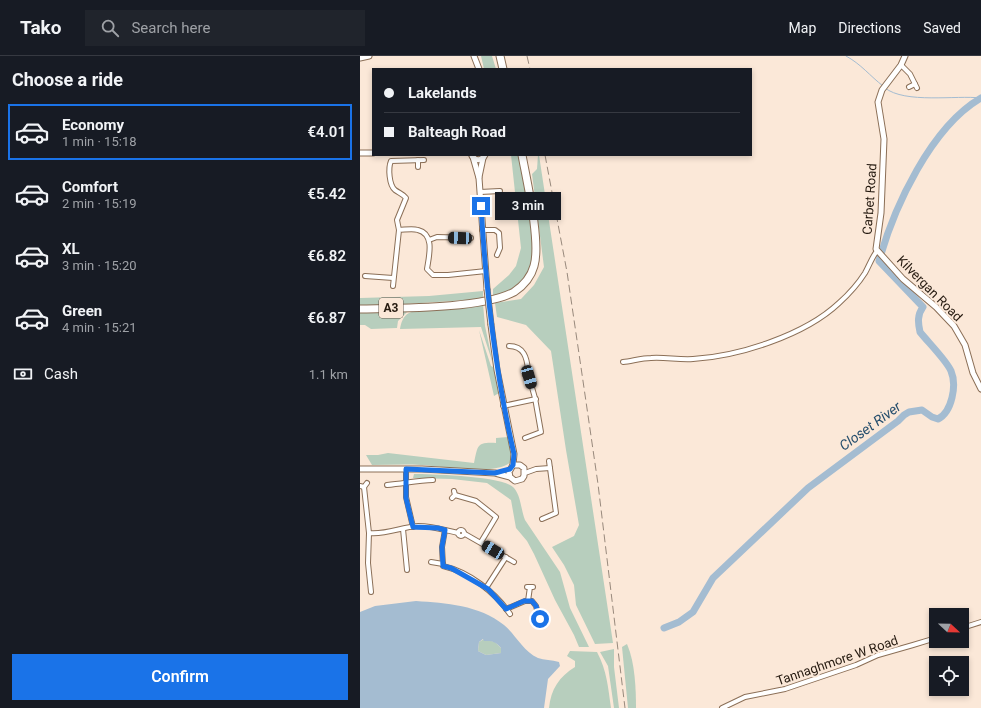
<!DOCTYPE html>
<html lang="en">
<head>
<meta charset="utf-8">
<style>
	body { margin:0; font-family:Roboto,sans-serif; background:#20242c; color:#f1f3f6; height:100vh; display:flex; flex-direction:column; font-size:15px; white-space:nowrap }
	* { box-sizing:border-box; margin:0 }
	p { font-size:13px; color:#9ea1a6 }
	.icon { flex:none; width:22px; height:22px; fill:none; stroke:currentColor; stroke-width:2; stroke-linecap:round; stroke-linejoin:round }
	.map { position:relative; flex:1; overflow:hidden }
	.panel { display:flex; flex-direction:column; background:#171b24; width:360px }
	.panel>* { flex:none }
	.top-card { position:absolute; left:12px; top:12px; width:380px; height:88px; border-radius:0px; box-shadow:0 2px 6px #0003; display:grid; align-content:center; height:88px; padding:0 12px; background:#171b24 }
	.needle { width:26px; rotate:112deg }
	.tools { position:absolute; left:569px; top:552px; display:grid; gap:8px }
	.tools a { display:grid; place-items:center; width:40px; height:40px; border-radius:0px; background:#171b24; box-shadow:0 2px 6px #0003; font-size:20px }
	.end { position:absolute; width:18px; height:18px; margin:-9px; border:5px solid #1a73e8; background:#fff; box-shadow:0 0 0 2px #fff }
	.from { border-radius:50% }
	.bubble { position:absolute; height:28px; border-radius:0px; background:#171b24; box-shadow:0 2px 6px #0003; font-size:13px; font-weight:600; line-height:28px; text-align:center }
	.car { position:absolute; width:12px; height:24px; margin:-12px -6px; border-radius:5px; box-shadow:0 0 3px 1px #0007; background:linear-gradient(#222 24%,#8ab4d8 0 40%,#222 0 76%,#8ab4d8 0 86%,#222 0) }
	.top-card b { display:flex; align-items:center; gap:14px; height:38px; font-size:15px }
	.top-card b+b { border-top:1px solid #363941 }
	.top-card i { width:10px; height:10px; background:#f1f3f6 }
	ul { padding:0; list-style:none }
	li { display:flex; align-items:center; gap:12px; height:56px; margin:0 8px 6px; padding:0 4px; border:2px solid transparent; border-radius:0px }
	li div { flex:1 }
	li b { display:block; font-size:15px }
	li em { font-style:normal; font-weight:600 }
	li.active { border-color:#1a73e8 }
	li>.icon { width:36px; height:36px; stroke-width:1.5 }
	h2 { padding:0 12px; font-size:18px; line-height:48px }
	.pay { display:flex; align-items:center; gap:10px; height:44px; padding:0 12px; font-size:15px }
	.pay p { margin-inline-start:auto }
	.cta { display:flex; gap:8px; margin-top:auto; padding:8px 12px }
	.cta a { flex:1; height:46px; border-radius:0px; background:#1a73e8; color:#fff; font-size:16px; font-weight:600; line-height:46px; text-align:center }
	header { display:flex; align-items:center; gap:24px; box-sizing:border-box; height:56px; padding:0 20px; background:#171b24; border-bottom:1px solid #363941 }
	header strong { font-size:19px }
	nav { display:flex; gap:22px; margin-inline-start:auto; font-size:14px }
	.search { width:280px; height:36px; background:#20242c; display:flex; align-items:center; gap:10px; box-sizing:border-box; padding:0 14px; border-radius:0px; color:#9ea1a6; font-size:15px }
	main { display:flex; flex:1; min-height:0 }
	.map>svg:first-child { display:block }
</style>
</head>
<body>
<header>
<strong>Tako</strong>
<div class="search"><svg class="icon" aria-label="search" viewBox="0 0 24 24"><circle cx="10" cy="10" r="6"/><path d="M15 15l6 6"/></svg>Search here</div>
<nav><a>Map</a><a>Directions</a><a>Saved</a></nav>
</header>
<main>
<section class="panel">
<h2>Choose a ride</h2>
<ul>
<li class="active"><svg class="icon" aria-label="car" viewBox="0 0 24 24"><path d="M5 17H2v-5l4-1 3-4h7l3 4 3 1v5h-3M9 17h6M6 11h13"/><circle cx="7" cy="17" r="2"/><circle cx="17" cy="17" r="2"/></svg><div><b>Economy</b><p>1 min · 15:18</p></div><em>€4.01</em></li>
<li><svg class="icon" aria-label="car" viewBox="0 0 24 24"><path d="M5 17H2v-5l4-1 3-4h7l3 4 3 1v5h-3M9 17h6M6 11h13"/><circle cx="7" cy="17" r="2"/><circle cx="17" cy="17" r="2"/></svg><div><b>Comfort</b><p>2 min · 15:19</p></div><em>€5.42</em></li>
<li><svg class="icon" aria-label="car" viewBox="0 0 24 24"><path d="M5 17H2v-5l4-1 3-4h7l3 4 3 1v5h-3M9 17h6M6 11h13"/><circle cx="7" cy="17" r="2"/><circle cx="17" cy="17" r="2"/></svg><div><b>XL</b><p>3 min · 15:20</p></div><em>€6.82</em></li>
<li><svg class="icon" aria-label="car" viewBox="0 0 24 24"><path d="M5 17H2v-5l4-1 3-4h7l3 4 3 1v5h-3M9 17h6M6 11h13"/><circle cx="7" cy="17" r="2"/><circle cx="17" cy="17" r="2"/></svg><div><b>Green</b><p>4 min · 15:21</p></div><em>€6.87</em></li>
</ul>
<div class="pay"><svg class="icon" aria-label="cash" viewBox="0 0 24 24"><path d="M3 7h18v10H3z"/><circle cx="12" cy="12" r="2"/></svg>Cash<p>1.1 km</p></div>
<div class="cta"><a>Confirm</a></div>
</section>
<div class="map">
<svg width="621" height="652" viewBox="0 0 621 652">
	<rect width="100%" height="100%" fill="#fbe8d8"/>
	<g fill="#b7cebd">
		<path d="M121,0H132L136,13H124Z"/>
		<path d="M151,99H159C164,124 169,149 172,175C173,184 175,197 173,205C169,222 150,237 133,241V233L149,219L156,210L161,192Z"/>
		<path d="M178,99H179L253,587L235,588L216,549L214,529L204,509L192,491L214,480L219,469L206,394L191,295L166,269L137,261L135,247L161,243L174,229L184,211L172,118L177,113Z"/>
		<path d="M123,235V243L0,251V242L69,240Z"/>
		<path d="M123,248L125,270L133,308L121,271L40,273C41,267 43,260 49,257C70,248 101,250 123,248Z"/>
		<path d="M48,255L38,265L37,272L11,273L5,269H0V256Z"/>
		<path d="M119,274L131,310L135,312L139,337L134,340Z"/>
		<path d="M148,381L152,405C137,421 82,410 61,409C45,408 28,409 12,409L6,399H18L28,397L114,407C118,390 116,386 136,387V382Z"/>
		<path d="M54,418C71,418 145,420 154,432C161,440 161,454 165,464L200,516L210,552L229,591H219L214,579L195,544L174,498L167,485L156,472L151,444L127,427L92,423L53,422Z"/>
		<path d="M124,583L135,586L141,592V597L126,599L118,595L119,586Z"/>
		<path d="M267,588C275,606 276,633 276,652H268L262,591Z"/>
		<path d="M254,593V611L259,652H254L248,610L240,596Z"/>
		<path d="M210,595L237,596C247,615 248,631 251,652H189C191,633 199,621 215,611V605L207,600Z"/>
	</g>
	<path fill="#a4bcd1" fill-rule="evenodd" d="M56,545C86,547 119,549 144,569C156,579 163,595 178,602C184,604 192,604 199,606L200,610L188,623L184,652H0V556L15,550ZM123,583L124,585C132,585 135,585 141,592V597L126,599L118,595L119,586Z"/>
	<g fill="none" stroke-linecap="round" stroke-linejoin="round">
		<g stroke="#a4bcd1" stroke-width="1">
			<path d="M486,0C501,8 510,20 523,30"/>
			<path d="M525,32C545,48 596,39 621,42"/>
		</g>
		<path stroke="#a4bcd1" stroke-width="7" d="M304,572L319,566L333,556L353,522L448,432L538,365L544,359L549,356L562,354L572,361L578,363C592,356 597,329 591,315C587,305 567,285 560,276C558,267 557,259 563,251L519,205C534,151 571,71 621,42"/>
		<defs>
			<g id="minor">
				<path d="M541,9L550,18L557,32"/>
				<path d="M549,31L555,28"/>
				<path d="M58,104V111"/>
				<path d="M120,136L140,135"/>
				<path d="M39,174L37,164L46,142C43,138 39,137 35,134C29,129 28,112 31,105L64,104"/>
				<path d="M122,174H135L139,177L140,192L137,199"/>
				<path d="M69,184L77,181L111,182"/>
				<path d="M5,220L33,222"/>
				<path d="M33,230L39,174C44,174 52,172 58,174C75,178 69,200 67,213L73,219H88L126,215"/>
				<path d="M149,290C164,290 167,302 168,314"/>
				<path d="M263,306C272,305 282,302 291,302C305,301 319,304 333,303C380,300 445,279 479,247C489,238 498,228 505,217C509,210 512,201 517,195"/>
				<path d="M143,350L176,343"/>
				<path d="M165,382L181,376L175,342L169,321L171,318L168,314L165,319L169,321"/>
				<path d="M46,413V441L53,471"/>
				<path d="M165,417L176,413L190,412"/>
				<path d="M27,429C43,428 57,424 73,424"/>
				<path d="M0,430L4,431L7,427"/>
				<path d="M4,431L9,477L8,507L11,536"/>
				<path d="M95,439L116,445L136,461L121,486"/>
				<path d="M92,442L95,439L94,435"/>
				<path d="M182,463L196,457L189,405"/>
				<path d="M43,473L47,514"/>
				<circle cx="101" cy="477" r="3"/>
				<path d="M85,474L82,491L83,510C109,516 135,536 150,558"/>
				<path d="M9,477C26,479 41,471 58,470C72,470 85,474 98,477"/>
				<path d="M105,478L154,506"/>
				<path d="M71,506L83,508"/>
				<path d="M167,531H173"/>
				<path d="M126,532L146,501"/>
				<path d="M168,545L170,531"/>
				<path d="M146,553L165,545H172L176,550L180,566"/>
				<path d="M602,572L621,566"/>
				<path d="M362,652L385,641L425,633L496,609L518,599L553,589L576,582"/>
			</g>
			<g id="tertiary">
				<path d="M114,0L119,13"/>
				<path d="M545,0L541,9L522,34L518,46L524,83L521,157L516,193L543,223L576,251L594,270L605,289L613,317L621,333"/>
				<path d="M0,2L9,0"/>
				<path d="M0,97H13"/>
				<path d="M112,100C116,105 122,105 125,99"/>
				<path d="M113,101L119,122L127,233"/>
				<path d="M119,121L123,102"/>
				<path d="M131,269L137,314L154,398L153,409"/>
				<path d="M0,413H62L135,417L150,421L155,425L162,423L164,420V412L160,409H153L149,416L150,421"/>
			</g>
			<g id="trunk">
				<path d="M140,0L143,13"/>
				<path d="M0,253C38,252 122,253 154,236C163,230 171,221 174,210C181,186 167,126 162,99"/>
			</g>
		</defs>
		<use href="#minor" stroke="#8b6f57" stroke-width="6"/>
		<use href="#tertiary" stroke="#8b6f57" stroke-width="7"/>
		<use href="#trunk" stroke="#8b6f57" stroke-width="9"/>
		<use href="#minor" stroke="#fff" stroke-width="4"/>
		<use href="#tertiary" stroke="#fff" stroke-width="5"/>
		<use href="#trunk" stroke="#fff" stroke-width="7"/>
		<g stroke="#98897c" stroke-width="1" stroke-dasharray="8 4" stroke-linecap="butt">
			<path d="M167,0L170,13"/>
			<path d="M185,99L207,216L223,325L238,428L265,652"/>
		</g>
		<defs>
			<path id="tertiary-bridge" d="M127,233L131,269"/>
		</defs>
		<use href="#tertiary-bridge" stroke="#8b6f57" stroke-width="7" stroke-linecap="butt"/>
		<use href="#tertiary-bridge" stroke="#fff" stroke-width="5"/>
	</g>
	<g fill="none" stroke-linecap="round" stroke-linejoin="round">
		<path stroke="#1a73e8" stroke-width="5" d="M121,150C126,234 135,316 154,398L153,409L150,413L135,417L46,413V442L53,471L78,472L85,474L82,491L83,510L91,512L128,533L146,553L164,545H172L176,550L180,563"/>
	</g>
	<g text-anchor="middle" stroke-width="4" stroke-linejoin="round" paint-order="stroke">
		<rect fill="#fbe8d8" stroke="#65584c" stroke-width="1" x="19" y="242" width="24" height="20" rx="3"/>
		<g font-size="12" font-weight="bold" fill="#251a10">
			<text x="31" y="256">A3</text>
		</g>
		<g font-size="13" fill="#251a10" stroke="#fbe8d8">
			<text transform="translate(509 143) rotate(-86)" y="5">Carbet Road</text>
			<text transform="translate(570 232) rotate(45)" y="5">Kilvergan Road</text>
			<text transform="translate(477 604) rotate(-19)" y="5">Tannaghmore W Road</text>
		</g>
		<g font-size="14" font-style="italic" fill="#244d6c" stroke="#fbe8d8">
			<text transform="translate(510 370) rotate(-36)" y="5">Closet River</text>
		</g>
	</g>
</svg>
<div class="tools">
<a><svg class="needle" viewBox="-14 -14 28 28"><path d="M0-13l5 13h-10z" fill="#e53935"/><path d="M0 13l5-13h-10z" fill="#9ea1a6"/></svg></a>
<a><svg class="icon" aria-label="locate" viewBox="0 0 24 24"><circle cx="12" cy="12" r="6"/><path d="M12 2v4M12 18v4M2 12h4M18 12h4"/></svg></a>
</div>
<i class="end from" style="left:180px;top:563px"></i>
<i class="end" style="left:121px;top:150px"></i>
<div class="bubble" style="left:135px;top:136px;width:66px">3 min</div>
<i class="car" style="left:100px;top:182px;rotate:272deg"></i>
<i class="car" style="left:169px;top:321px;rotate:164deg"></i>
<i class="car" style="left:133px;top:494px;rotate:301deg"></i>
<div class="top-card">
<b><i class="from"></i>Lakelands</b>
<b><i></i>Balteagh Road</b>
</div>
</div>
</main>
</body>
</html>
